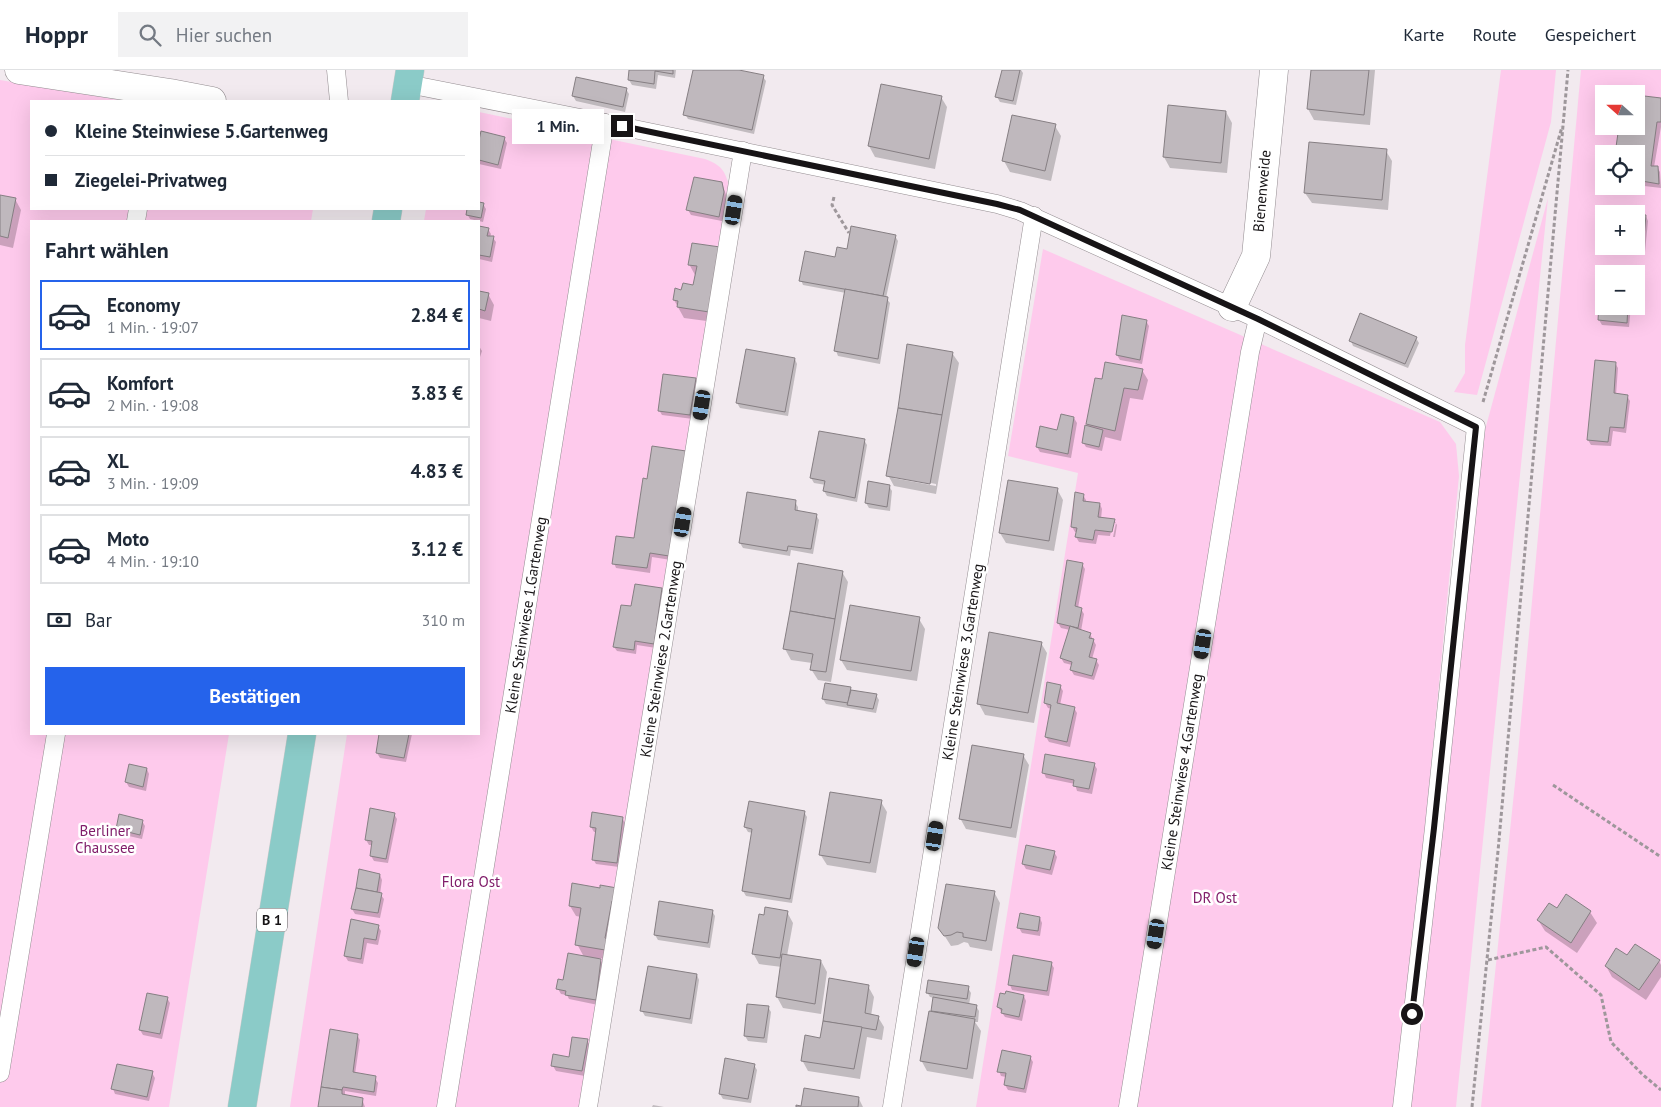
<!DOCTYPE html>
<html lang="de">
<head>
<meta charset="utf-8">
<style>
	body { margin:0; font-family:"PT Sans",sans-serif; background:#f2f2f3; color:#1f2937; height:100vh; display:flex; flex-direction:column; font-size:19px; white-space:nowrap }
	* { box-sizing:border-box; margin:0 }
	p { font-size:16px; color:#747a83 }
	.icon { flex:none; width:28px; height:28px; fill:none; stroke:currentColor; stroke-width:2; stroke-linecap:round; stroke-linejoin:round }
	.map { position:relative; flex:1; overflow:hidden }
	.sheet { position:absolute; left:30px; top:150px; width:450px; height:515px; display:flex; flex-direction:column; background:#fff; border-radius:0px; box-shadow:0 5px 20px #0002 }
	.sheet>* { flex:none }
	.banner { position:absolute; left:30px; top:30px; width:450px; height:110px; border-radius:0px; box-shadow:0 5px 20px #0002; display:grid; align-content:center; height:110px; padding:0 15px; background:#fff }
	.needle { width:32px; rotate:291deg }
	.fabs { position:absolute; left:1595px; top:15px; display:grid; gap:10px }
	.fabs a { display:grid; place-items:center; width:50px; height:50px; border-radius:0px; background:#fff; box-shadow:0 5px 20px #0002; font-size:25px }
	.end { position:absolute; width:22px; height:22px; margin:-11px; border:6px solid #171416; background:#fff; box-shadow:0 0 0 2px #fff }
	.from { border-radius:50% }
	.bubble { position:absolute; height:35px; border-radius:0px; background:#fff; box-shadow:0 5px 20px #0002; font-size:16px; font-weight:700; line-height:35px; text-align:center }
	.car { position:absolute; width:15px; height:30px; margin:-15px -8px; border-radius:6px; box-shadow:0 0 4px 1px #0007; background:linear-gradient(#222 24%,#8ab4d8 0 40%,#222 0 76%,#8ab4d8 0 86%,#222 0) }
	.banner b { display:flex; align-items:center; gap:18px; height:48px; font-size:19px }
	.banner b+b { border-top:1px solid #e0e1e3 }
	.banner i { width:12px; height:12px; background:#1f2937 }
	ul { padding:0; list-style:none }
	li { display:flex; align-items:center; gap:15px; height:70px; margin:0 10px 8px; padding:0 5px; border:2px solid #e0e1e3; border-radius:0px }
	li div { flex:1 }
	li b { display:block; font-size:19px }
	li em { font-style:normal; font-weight:700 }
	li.on { border-color:#2563eb }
	li>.icon { width:45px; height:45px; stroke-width:1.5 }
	h2 { padding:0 15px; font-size:22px; line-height:60px }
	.pay { display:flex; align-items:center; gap:12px; height:55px; padding:0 15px; font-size:19px }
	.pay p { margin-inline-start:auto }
	.primary-button { display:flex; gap:10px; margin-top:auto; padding:10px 15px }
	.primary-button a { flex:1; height:58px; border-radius:0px; background:#2563eb; color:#fff; font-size:20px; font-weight:700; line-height:58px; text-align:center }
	header { display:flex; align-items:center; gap:30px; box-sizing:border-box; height:70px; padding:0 25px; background:#fff; border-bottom:1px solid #e0e1e3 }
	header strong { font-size:24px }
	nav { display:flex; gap:28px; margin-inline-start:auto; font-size:18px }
	.search { width:350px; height:45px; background:#f2f2f3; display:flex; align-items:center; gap:12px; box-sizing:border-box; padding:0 18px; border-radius:0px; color:#747a83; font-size:19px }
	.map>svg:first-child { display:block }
</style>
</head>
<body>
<header>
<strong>Hoppr</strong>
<div class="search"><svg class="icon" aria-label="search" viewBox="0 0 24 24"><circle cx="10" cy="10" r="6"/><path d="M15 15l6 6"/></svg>Hier suchen</div>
<nav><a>Karte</a><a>Route</a><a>Gespeichert</a></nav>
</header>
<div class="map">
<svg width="1661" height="1037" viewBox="0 0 1661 1037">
	<rect width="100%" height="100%" fill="#f2eaef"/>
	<g fill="#fecaec" fill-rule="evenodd">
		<path d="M1501,0H1556L1551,52L1477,325L1454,322L1465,303V275Z"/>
		<path d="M1581,0H1661V1037H1481L1517,694ZM1604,24H1636V56H1604ZM1604,84H1636V116H1604ZM1604,144H1636V176H1604ZM1604,204H1636V236H1604Z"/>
		<path d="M0,10L125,31H31V139H313L311,151H31V664H229L169,1037H0Z"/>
		<path d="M479,42L705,89C723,96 725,101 730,119L582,1037H290L347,664H479V151H424L426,139H479Z"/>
		<path d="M1548,128L1456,1037H1409L1485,360Z"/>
		<path d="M1043,179L1440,352L1456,374L1459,406L1404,977L1396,1037H976L1078,403L1008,386Z"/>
	</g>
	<g fill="#0003" fill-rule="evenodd">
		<path d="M631,0H676L675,8L658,5L656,19L632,15L629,10Z"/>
		<path d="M695,0H734L763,7L766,11L754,64L688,49L685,44Z"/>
		<path d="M1003,0H1021L1023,3L1016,35L1000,32L997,27Z"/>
		<path d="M1312,0H1375L1370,55L1314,50L1308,39Z"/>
		<path d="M626,19L629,24L625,42L576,31L573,26Z"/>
		<path d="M941,27L947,37L935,99L875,87L869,76Z"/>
		<path d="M1661,29V57L1654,97H1657L1660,102L1661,118L1636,115V56Z"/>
		<path d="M1226,42L1232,53L1227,103L1170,98L1164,87Z"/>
		<path d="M1055,56L1061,66L1051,111L1010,102L1004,91Z"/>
		<path d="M482,63L504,68L507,73L501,99L479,94V76Z"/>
		<path d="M1386,81L1392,91L1388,140L1312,133L1305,123Z"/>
		<path d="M722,113L727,128L722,151L691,145L688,140Z"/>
		<path d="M0,126L15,129L21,140L13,178L0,175Z"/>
		<path d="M479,133L483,134L486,139L483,152L470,149L467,144L468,139H479Z"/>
		<path d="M1646,146L1648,151L1645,182L1607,179L1605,176H1636Z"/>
		<path d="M479,157L488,159L491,164L490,167L493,168L496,172L492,192L479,189Z"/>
		<path d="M895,166L898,171L886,228L890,233L880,294L838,286L836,281L846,223L803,215L801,210L836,188Z"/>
		<path d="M693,175L714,252L684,248L674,230L682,221L694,216L695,205L689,194Z"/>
		<path d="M479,223L488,224L494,235L491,251L479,248Z"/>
		<path d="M1604,236H1631L1629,257L1602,255L1599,250Z"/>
		<path d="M1146,251L1149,256L1142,294L1120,290L1117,285Z"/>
		<path d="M1416,268L1419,273L1408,298L1353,276L1351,271Z"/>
		<path d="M479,276L482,281L479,290Z"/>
		<path d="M952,283L959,293L936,424L894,416L888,405ZM893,406L936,414V416L893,408Z"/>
		<path d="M795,289L797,294L788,346L740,338L737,333Z"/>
		<path d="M1615,293L1618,298L1616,325L1627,326L1630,331L1626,363L1613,361L1611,376L1591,375L1588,370Z"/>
		<path d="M1142,300L1148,310L1143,330L1130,328L1121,371L1105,367L1102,381L1086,377L1083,372L1089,357L1087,354L1103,311Z"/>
		<path d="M695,309L698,314L693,349L662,345L659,340Z"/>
		<path d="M1074,348L1077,353L1071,388L1040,382L1037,377Z"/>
		<path d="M864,370L867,375L857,432L827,426L824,421L826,415L814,413L811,408Z"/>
		<path d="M644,409L671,490L652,487L650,503L616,498L614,493L635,470Z"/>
		<path d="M889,416L892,421L890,441L869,438L866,433Z"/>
		<path d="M1057,419L1063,430L1054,481L1006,473L1000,463Z"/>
		<path d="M748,424L795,432L798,437V442L816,445L819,450L813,484L791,480L790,486L743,478L740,473Z"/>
		<path d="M1083,425L1086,430V433L1100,434L1102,439L1101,449L1114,450L1117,455L1115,467H1113L1116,453H1113L1110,466L1098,465L1096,474L1079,472L1076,467L1077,462H1075L1072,457Z"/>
		<path d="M1082,494L1085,499L1078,538L1081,539L1084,544L1081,561L1090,564L1096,575L1092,589L1096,590L1099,595L1094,610L1074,605L1071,600L1072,595L1064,593L1061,588L1070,560L1061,558L1058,553Z"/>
		<path d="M842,502L848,512L831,612L818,610L811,599L812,593L791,590L785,579Z"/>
		<path d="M661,520L664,525L656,578L637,575L636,584L617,581L614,577L632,538Z"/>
		<path d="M919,549L925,559L917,611L847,600L841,590Z"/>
		<path d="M1041,573L1047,583L1034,653L985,645L979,634Z"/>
		<path d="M1060,616L1063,621L1060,635L1074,638L1077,643L1070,677L1049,672L1046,667L1052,639L1048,638L1045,633Z"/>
		<path d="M850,619L852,622L876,625L879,630L876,643L826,634L823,629Z"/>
		<path d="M380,664H412L406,692L380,688L377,683Z"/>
		<path d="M1023,685L1029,695L1016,768L966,759L960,748Z"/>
		<path d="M1094,694L1097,699L1092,724L1077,721L1075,714L1046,708L1044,703Z"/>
		<path d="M147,699L149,704L146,721L129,717L126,712Z"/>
		<path d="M881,732L887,742L876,803L827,795L820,784Z"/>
		<path d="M804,742L807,747L792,833L746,826L743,821L753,763L748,762L745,757Z"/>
		<path d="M394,744L397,749L388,793L374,791L371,786L373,775H369L366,770Z"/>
		<path d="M622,748L625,753L619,797L596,794L593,789L597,762H594L591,757Z"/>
		<path d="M142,751L145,756L142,769L120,764L117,759Z"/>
		<path d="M1054,782L1057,787L1052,805L1026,799L1023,794Z"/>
		<path d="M360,801L380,805L382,810L380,824L384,829L380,848L355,844L352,839Z"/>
		<path d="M601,819L616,820L611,890L599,888L604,895L598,935L569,929L567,925L561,924L558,919L584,887L577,874L581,847L576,846L570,836Z"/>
		<path d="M994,822L1000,833L992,881L970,877L968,873L964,872L958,875L951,876L939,857Z"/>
		<path d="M1566,826L1590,842L1597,853L1577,883L1545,861L1538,850L1557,840Z"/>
		<path d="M712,841L715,846L710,878L658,870L655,865Z"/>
		<path d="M787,842L793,853L787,886L821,891L827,902L821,944L783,938L777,927L782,897L759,894L753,883L765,847Z"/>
		<path d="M1040,848L1042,853L1040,866L1022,863L1019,858Z"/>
		<path d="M352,851L378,856L381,861L378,875L367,873L363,894L348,891L345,886Z"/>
		<path d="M1628,887L1659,891L1661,895V907L1646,930L1612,907L1606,896Z"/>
		<path d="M1051,893L1054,898L1049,926L1012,920L1010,915Z"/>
		<path d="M697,905L699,910L692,954L645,946L642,941Z"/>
		<path d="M868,916L874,927L871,946L878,947L884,957L882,970L867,967L860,1009L808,1001L802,990Z"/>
		<path d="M968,918L971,923L969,935L976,936L979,941L978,952H975L981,961L973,1009L927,1001L921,990L934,943L933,940L935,928L930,927L927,922Z"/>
		<path d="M1024,926L1026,931L1022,951L1005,947L998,937Z"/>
		<path d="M167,928L170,933L162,969L143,965L140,960Z"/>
		<path d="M768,937L771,942L767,973L748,971L745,966Z"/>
		<path d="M357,965L360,970L355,1004L375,1008L378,1013L376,1026L345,1021V1026L362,1029L365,1037H319Z"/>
		<path d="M587,971L590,975L585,1006L556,1001L553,996L570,988Z"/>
		<path d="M1030,987L1033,992L1026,1023L1008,1020L1005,1015L1006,1007L1001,1006L999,1001Z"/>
		<path d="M754,995L757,1000L751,1033L723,1029L720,1024Z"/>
		<path d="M152,1003L155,1008L149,1031L115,1024L113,1019Z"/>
		<path d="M859,1029L863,1037H797H802Z"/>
		<path d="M653,1035L664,1037H652Z"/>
	</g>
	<g fill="#bfb8bd" stroke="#867f83">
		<path d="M629,0H673V4L655,1L654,14L628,10Z"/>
		<path d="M693,0H739L764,5L752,60L683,45Z"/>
		<path d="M1002,0H1020L1013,31L995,27Z"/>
		<path d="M1311,0H1369L1364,45L1307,39Z"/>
		<path d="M576,7L627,18L623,37L572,26Z"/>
		<path d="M881,14L942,26L929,89L868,76Z"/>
		<path d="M1636,25L1661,28V52H1657L1651,96H1658L1659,114L1636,110V84H1615L1619,56H1636Z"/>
		<path d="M1168,35L1226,41L1221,93L1163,87Z"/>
		<path d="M1012,45L1056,54L1045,101L1002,91Z"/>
		<path d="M481,61L505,67L498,95L479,90V70Z"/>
		<path d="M1309,72L1387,79L1382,130L1304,123Z"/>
		<path d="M694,107L722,112L724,122L719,147L686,140Z"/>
		<path d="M0,125L16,128L8,168L0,166Z"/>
		<path d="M479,132L484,133L481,148L466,145L467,139H479Z"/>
		<path d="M1636,144L1646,145L1643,178L1624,176H1636Z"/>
		<path d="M479,156L489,158L487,166H494L490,187L479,185Z"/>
		<path d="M851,156L896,165L883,226L799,211L805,181L835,187L837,177L847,179Z"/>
		<path d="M692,173L720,177L709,242L677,237L678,231L673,230L675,218L681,220L683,213L693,215L697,196L688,195Z"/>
		<path d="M1601,204H1604V236H1628L1627,253L1598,250Z"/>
		<path d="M845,219L888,227L878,289L834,281Z"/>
		<path d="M479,221L489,223L485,241L479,239Z"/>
		<path d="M1360,243L1417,267L1405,294L1349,271Z"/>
		<path d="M1122,245L1147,250L1140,290L1116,285Z"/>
		<path d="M907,274L953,282L942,345L898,338Z"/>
		<path d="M746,279L795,288L785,342L736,333Z"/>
		<path d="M1595,290L1616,292L1614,323L1628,325L1624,358L1610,357L1608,372L1587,370Z"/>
		<path d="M1105,292L1143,299L1138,320L1124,318L1115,361L1086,354L1095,308L1102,309Z"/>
		<path d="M663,304L696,308L690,345L658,341Z"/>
		<path d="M898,338L942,345L930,414L886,406Z"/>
		<path d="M1061,344L1074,347L1068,384L1036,377L1040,356L1057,360Z"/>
		<path d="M1085,355L1103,360L1099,377L1082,373Z"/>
		<path d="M819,361L865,369L855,428L823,421L825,411L810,408Z"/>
		<path d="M652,376L686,381L669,486L650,483L647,498L612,494L616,466L634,468L643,408L647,409Z"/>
		<path d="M1008,410L1058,418L1049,471L999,463Z"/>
		<path d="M868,411L890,415L887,437L865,433Z"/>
		<path d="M747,422L796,430L795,440L817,444L811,479L788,476L787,481L739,473Z"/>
		<path d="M1075,422L1084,424L1083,431L1100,433L1098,447L1115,449L1112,462L1095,460L1093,470L1075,467L1077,458L1071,457Z"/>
		<path d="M1067,490L1083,493L1075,536L1082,538L1078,558L1057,553Z"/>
		<path d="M798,493L843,501L835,549L790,541Z"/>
		<path d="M635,514L662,518L654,574L635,571L634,580L613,577L621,535L631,536Z"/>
		<path d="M850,535L920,547L911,601L840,590Z"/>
		<path d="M790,541L835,549L826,602L810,600L813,584L783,579Z"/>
		<path d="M1070,556L1091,563L1089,568L1094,569L1089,587L1097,589L1092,606L1070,600L1072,592L1060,588Z"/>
		<path d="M989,562L1042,572L1028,643L977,634Z"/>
		<path d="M1047,612L1061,615L1057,633L1075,637L1067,672L1045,667L1051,635L1044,633Z"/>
		<path d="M825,613L851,617L848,633L822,629Z"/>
		<path d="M851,620L877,624L873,639L847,635Z"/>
		<path d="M379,664H409L404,688L376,683Z"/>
		<path d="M972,675L1024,684L1011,758L959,749Z"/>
		<path d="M1045,684L1095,693L1089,719L1073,716L1074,710L1042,703Z"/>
		<path d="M129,694L147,698L143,717L125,712Z"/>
		<path d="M830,722L882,730L870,793L819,785Z"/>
		<path d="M749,731L805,741L790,829L742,821L752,759L744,757Z"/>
		<path d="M370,738L395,743L386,789L370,786L372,771L365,770Z"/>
		<path d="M592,742L623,747L617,793L592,790L596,758L590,757Z"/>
		<path d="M119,744L143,750L140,765L116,759Z"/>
		<path d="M1026,775L1055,781L1050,800L1022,794Z"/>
		<path d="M359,799L380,804L377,822L356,818Z"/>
		<path d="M572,813L600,818V815L617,818L615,831H612L605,868L607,869L605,880L575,875L581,838L569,836Z"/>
		<path d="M946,814L995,821L986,871L963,867V863L957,862L951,865L944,866L938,858Z"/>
		<path d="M356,818L382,823L378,843L351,839Z"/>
		<path d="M1566,824L1591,841L1571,873L1537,850L1549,833L1557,838Z"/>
		<path d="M659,831L713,840L708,873L654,865Z"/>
		<path d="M765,837L788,841L780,888L752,884L759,844L764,845Z"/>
		<path d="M1020,843L1040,847L1038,861L1017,858Z"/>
		<path d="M351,849L379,855L376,870L364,868L361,889L344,886Z"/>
		<path d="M1635,874L1660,890L1639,920L1605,896L1616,878L1627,885Z"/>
		<path d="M568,883L601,889L596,930L565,925L566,921L556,919L558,909L563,910Z"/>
		<path d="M782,884L821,890L815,934L776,927Z"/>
		<path d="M1013,885L1052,892L1047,921L1008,915Z"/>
		<path d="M648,896L697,904L690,949L640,941Z"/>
		<path d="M829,908L869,915L865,943L879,946L876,960L823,951Z"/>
		<path d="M928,910L969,916L967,929L926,923Z"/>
		<path d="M1006,921L1024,925L1019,947L1001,943L1002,939L997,937L1000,923L1005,924Z"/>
		<path d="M147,923L168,927L160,964L139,960Z"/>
		<path d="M933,927L977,935L975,947L931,941Z"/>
		<path d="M747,934L769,936L764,968L744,966Z"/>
		<path d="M929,941L975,949L967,999L920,991Z"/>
		<path d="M823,951L862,957L854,999L801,991L805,965L820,968Z"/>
		<path d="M330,959L358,964L353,1002L376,1006L374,1022L343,1017L342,1020L321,1017Z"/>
		<path d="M572,967L588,969L582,1001L551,996L553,984L569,987Z"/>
		<path d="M1002,980L1031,986L1024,1019L1004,1015L1006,1003L997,1002Z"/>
		<path d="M725,988L755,994L748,1029L719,1024Z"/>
		<path d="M117,994L153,1001L147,1027L111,1019Z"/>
		<path d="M321,1017L342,1020V1024L363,1028L362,1037H318Z"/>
		<path d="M804,1018L859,1027L858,1037H796V1035L801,1036Z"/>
	</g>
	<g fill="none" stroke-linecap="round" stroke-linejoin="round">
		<defs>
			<g id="lane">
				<path d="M336,0L339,31"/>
				<path d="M408,14L605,53L997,134L1020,141L1258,249L1476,357L1434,758L1402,1037"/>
				<path d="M136,151L138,139"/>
				<path d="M0,1003L56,664"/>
				<path d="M446,1037L605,53"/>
				<path d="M588,1037L743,81"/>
				<path d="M892,1037L1034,146"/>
				<path d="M1128,1037L1250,282L1258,249"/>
			</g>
			<g id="street">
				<path d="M19,0L170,23L212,31"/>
				<path d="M1232,237L1256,186L1274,0"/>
			</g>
			<g id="primary">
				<path d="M405,31L410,0"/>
				<path d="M386,151L388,139"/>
				<path d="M242,1037L302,664"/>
			</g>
		</defs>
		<use href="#lane" stroke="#948d91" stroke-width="19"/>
		<use href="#street" stroke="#948d91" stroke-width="29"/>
		<use href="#primary" stroke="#cccbcc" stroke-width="29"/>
		<g stroke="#9e979b" stroke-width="3" stroke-dasharray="4 2.5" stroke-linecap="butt">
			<path d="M834,127L832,135L849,163"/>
			<path d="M1483,332L1562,57"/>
			<path d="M1553,715L1661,787"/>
			<path d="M1488,890L1546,877L1601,925L1611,972L1642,1004L1661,1020"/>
			<path d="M1472,1037L1498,781L1568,0"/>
		</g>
		<use href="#lane" stroke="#fff" stroke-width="18"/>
		<use href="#street" stroke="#fff" stroke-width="28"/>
		<use href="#primary" stroke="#8bcbc8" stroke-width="28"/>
	</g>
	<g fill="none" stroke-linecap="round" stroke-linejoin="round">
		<path stroke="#171416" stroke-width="6" d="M622,56L997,134L1020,140L1258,249L1476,357L1434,758L1412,944"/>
	</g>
	<g text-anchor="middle" stroke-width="5" stroke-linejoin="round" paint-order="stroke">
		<rect fill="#fff" stroke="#5d5a5c" stroke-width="1" x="257" y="838.5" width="30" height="23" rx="4"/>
		<g font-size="14" font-weight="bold" fill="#171416">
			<text x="272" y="855">B 1</text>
		</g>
		<g font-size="15" fill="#171416" stroke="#fff">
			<text transform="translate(1262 121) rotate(-85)" y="5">Bienenweide</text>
			<text transform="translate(526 545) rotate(-81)" y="5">Kleine Steinwiese 1.Gartenweg</text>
			<text transform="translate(661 589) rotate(-81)" y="5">Kleine Steinwiese 2.Gartenweg</text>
			<text transform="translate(963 592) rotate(-81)" y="5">Kleine Steinwiese 3.Gartenweg</text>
			<text transform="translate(1182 702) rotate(-81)" y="5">Kleine Steinwiese 4.Gartenweg</text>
		</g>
		<g font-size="15" fill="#801d6a" stroke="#fff">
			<text x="105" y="766">Berliner<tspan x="105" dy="17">Chaussee</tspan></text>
			<text x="471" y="817">Flora Ost</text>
			<text x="1215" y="833">DR Ost</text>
		</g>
	</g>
</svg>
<div class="fabs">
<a><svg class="needle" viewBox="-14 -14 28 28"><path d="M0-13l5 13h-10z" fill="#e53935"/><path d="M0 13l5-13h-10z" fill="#747a83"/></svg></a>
<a><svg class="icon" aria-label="locate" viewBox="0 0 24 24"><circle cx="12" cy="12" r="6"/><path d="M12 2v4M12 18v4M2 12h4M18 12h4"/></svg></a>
<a>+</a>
<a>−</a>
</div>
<i class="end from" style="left:1412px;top:944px"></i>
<i class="end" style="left:622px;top:56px"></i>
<div class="bubble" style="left:512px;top:39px;width:92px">1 Min.</div>
<i class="car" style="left:734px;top:140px;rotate:9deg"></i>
<i class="car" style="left:702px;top:335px;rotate:189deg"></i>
<i class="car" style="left:683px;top:452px;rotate:9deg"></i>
<i class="car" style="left:1203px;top:574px;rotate:189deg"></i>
<i class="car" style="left:935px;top:766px;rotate:9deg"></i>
<i class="car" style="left:1156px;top:864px;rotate:189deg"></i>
<i class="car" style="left:916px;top:882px;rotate:189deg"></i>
<div class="banner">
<b><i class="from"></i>Kleine Steinwiese 5.Gartenweg</b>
<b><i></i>Ziegelei-Privatweg</b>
</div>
<section class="sheet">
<h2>Fahrt wählen</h2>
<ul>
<li class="on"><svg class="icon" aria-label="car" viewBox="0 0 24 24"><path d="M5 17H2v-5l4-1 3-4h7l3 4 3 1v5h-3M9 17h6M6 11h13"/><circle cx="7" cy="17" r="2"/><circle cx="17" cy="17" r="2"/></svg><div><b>Economy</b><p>1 Min. · 19:07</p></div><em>2.84 €</em></li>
<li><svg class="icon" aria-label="car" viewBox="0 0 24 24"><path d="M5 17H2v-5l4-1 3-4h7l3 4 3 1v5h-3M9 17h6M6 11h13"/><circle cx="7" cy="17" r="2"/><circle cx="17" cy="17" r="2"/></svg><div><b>Komfort</b><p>2 Min. · 19:08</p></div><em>3.83 €</em></li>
<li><svg class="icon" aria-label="car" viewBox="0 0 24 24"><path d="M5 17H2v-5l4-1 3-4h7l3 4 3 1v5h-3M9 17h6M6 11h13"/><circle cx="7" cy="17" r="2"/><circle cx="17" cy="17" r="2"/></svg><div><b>XL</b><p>3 Min. · 19:09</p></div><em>4.83 €</em></li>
<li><svg class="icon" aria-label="car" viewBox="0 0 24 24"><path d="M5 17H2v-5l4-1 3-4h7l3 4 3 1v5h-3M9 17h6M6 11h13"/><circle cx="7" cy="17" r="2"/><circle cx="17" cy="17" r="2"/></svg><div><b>Moto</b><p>4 Min. · 19:10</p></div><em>3.12 €</em></li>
</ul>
<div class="pay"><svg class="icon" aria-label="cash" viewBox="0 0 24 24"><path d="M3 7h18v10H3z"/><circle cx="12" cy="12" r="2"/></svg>Bar<p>310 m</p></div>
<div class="primary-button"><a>Bestätigen</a></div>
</section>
</div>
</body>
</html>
